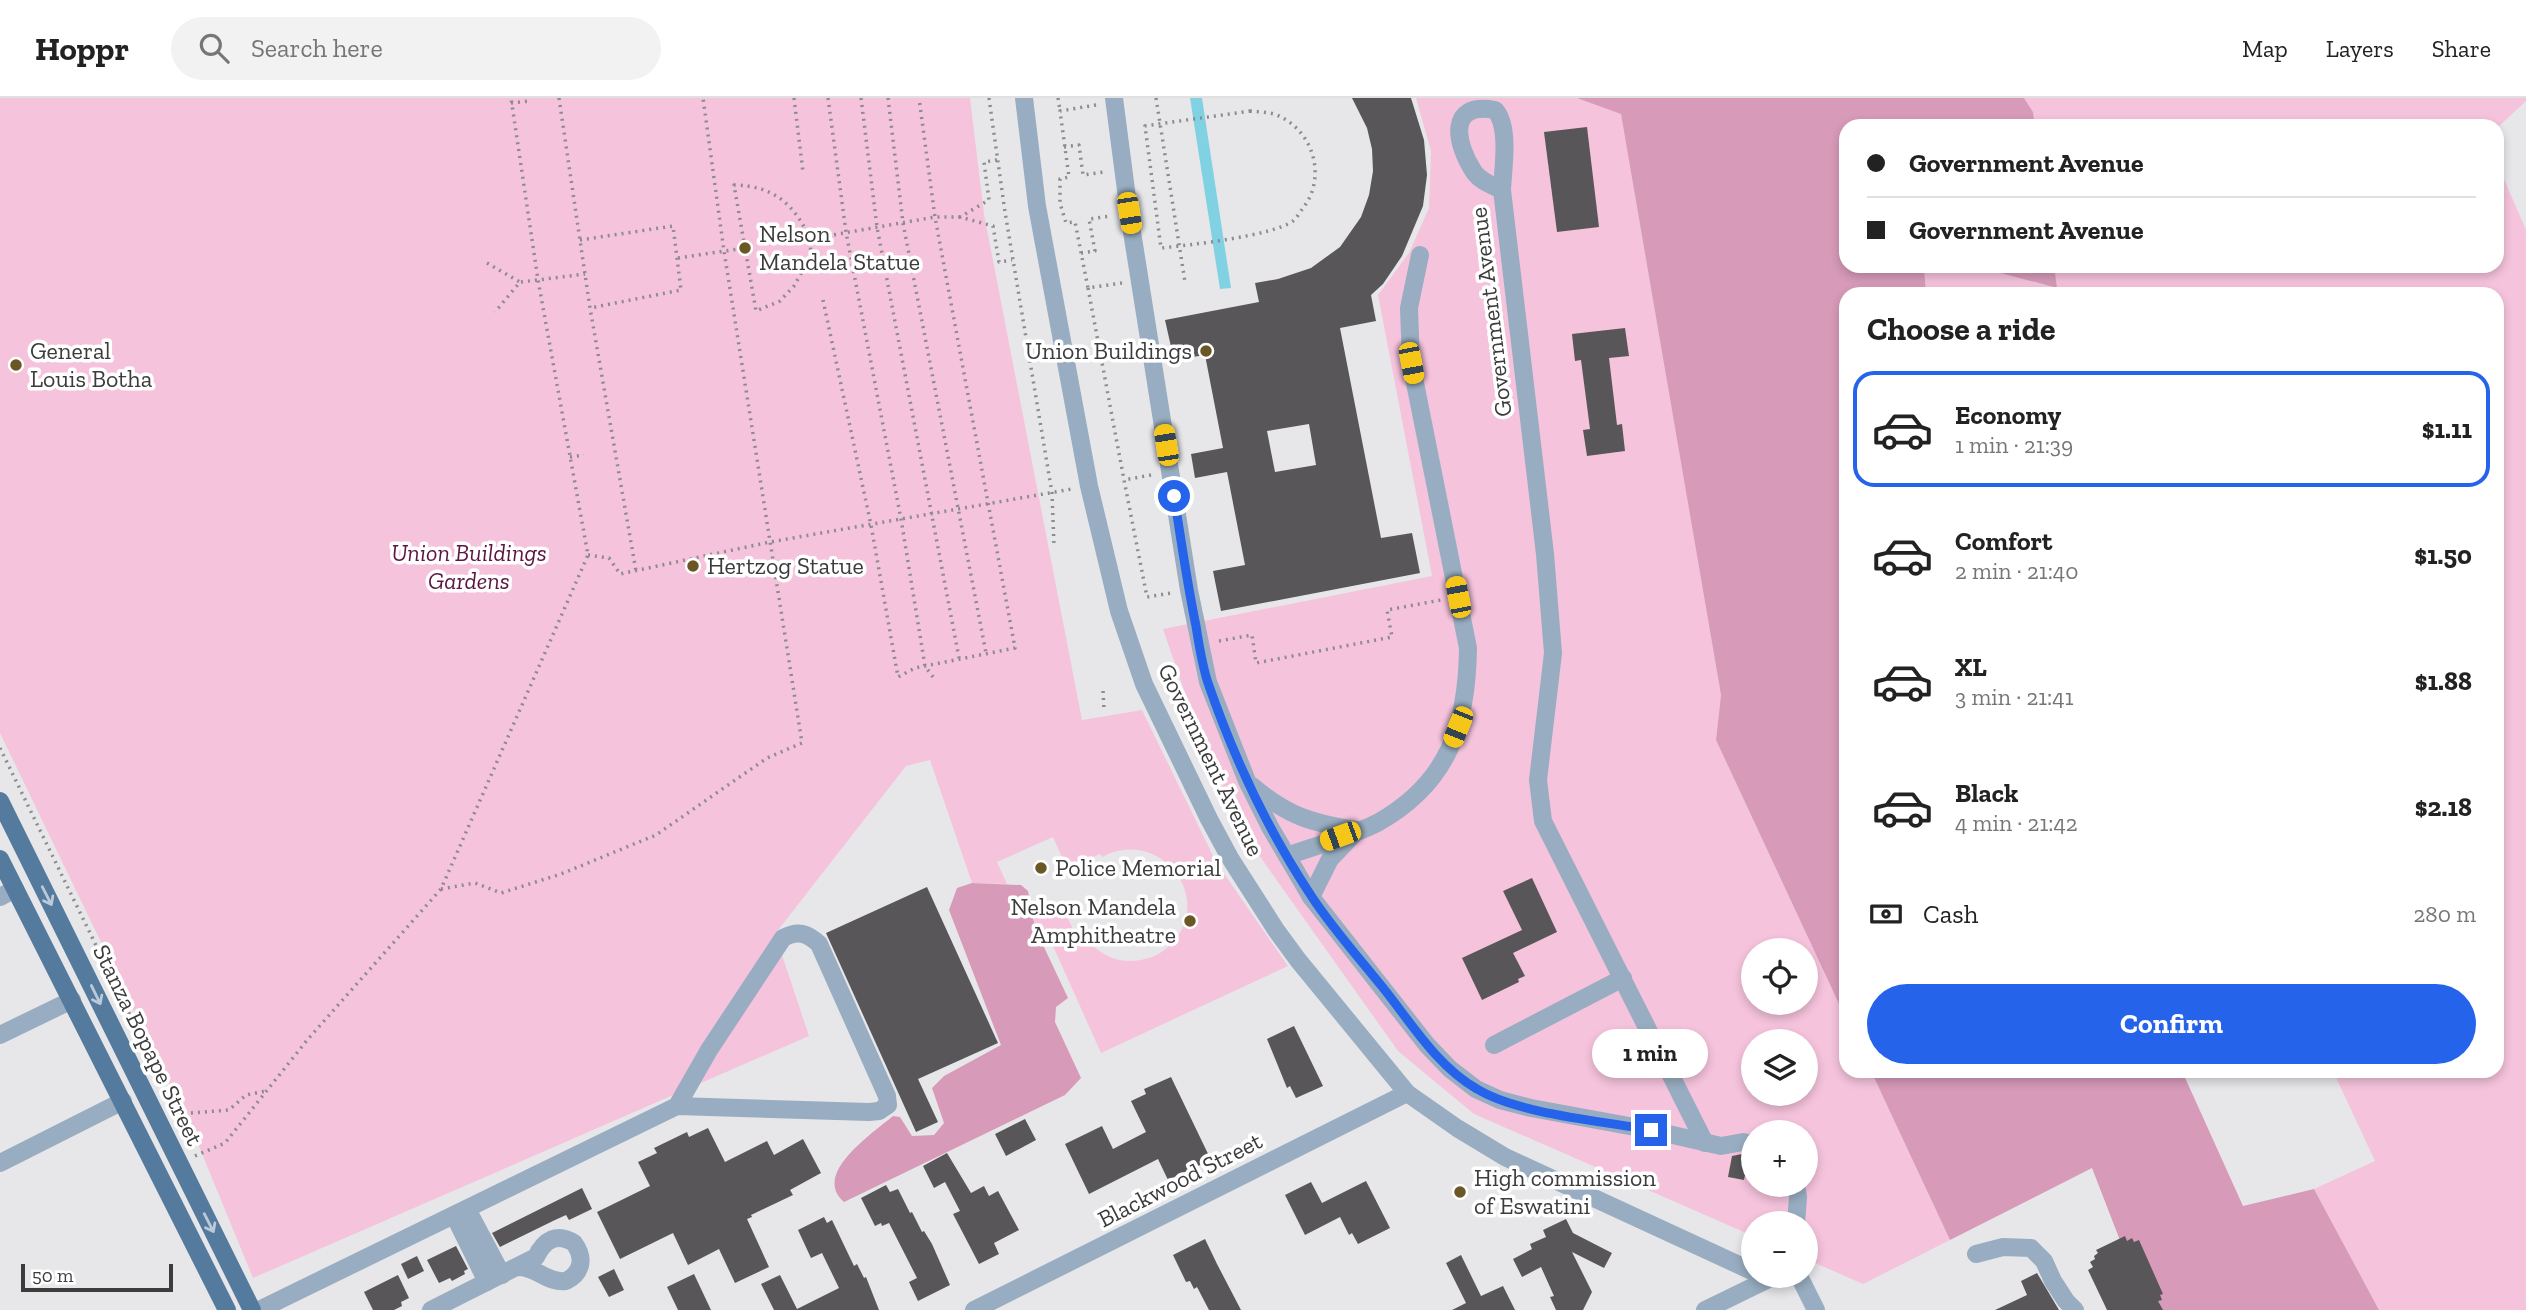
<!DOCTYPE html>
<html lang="en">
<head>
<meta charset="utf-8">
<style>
	body { margin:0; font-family:"Zilla Slab",serif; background:#f2f2f2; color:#222; height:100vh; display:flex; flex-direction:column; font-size:26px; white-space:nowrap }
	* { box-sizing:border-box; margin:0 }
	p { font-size:23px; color:#767676 }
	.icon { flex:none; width:38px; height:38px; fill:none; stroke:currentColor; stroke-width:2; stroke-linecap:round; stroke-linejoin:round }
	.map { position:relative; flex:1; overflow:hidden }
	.details { position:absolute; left:1839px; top:189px; width:665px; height:791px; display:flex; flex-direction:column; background:#fff; border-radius:21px; box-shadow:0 4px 10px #0003 }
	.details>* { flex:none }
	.guide { position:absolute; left:1839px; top:21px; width:665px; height:154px; border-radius:21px; box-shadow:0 4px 10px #0003; display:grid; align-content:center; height:154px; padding:0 28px; background:#fff }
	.controls { position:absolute; left:1741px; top:840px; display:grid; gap:14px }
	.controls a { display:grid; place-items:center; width:77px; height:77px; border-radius:50%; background:#fff; box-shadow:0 4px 10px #0003; font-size:35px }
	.scale { position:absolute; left:21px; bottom:18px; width:152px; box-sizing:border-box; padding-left:7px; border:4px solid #3c3c3d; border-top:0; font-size:19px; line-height:24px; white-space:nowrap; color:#3c3c3d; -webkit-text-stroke:5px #fff; paint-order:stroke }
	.end { position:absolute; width:32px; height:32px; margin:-16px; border:9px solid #2563eb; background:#fff; box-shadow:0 0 0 4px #fff }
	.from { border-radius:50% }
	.bubble { position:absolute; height:49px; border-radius:24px; background:#fff; box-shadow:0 4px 10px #0003; font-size:23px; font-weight:700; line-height:49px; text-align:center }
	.car { position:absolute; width:21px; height:42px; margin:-21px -10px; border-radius:9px; box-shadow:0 0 5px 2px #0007; background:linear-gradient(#f5c518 24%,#345 0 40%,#f5c518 0 76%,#345 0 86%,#f5c518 0) }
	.guide b { display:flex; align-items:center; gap:24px; height:66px; font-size:26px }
	.guide b+b { border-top:2px solid #e0e0e0 }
	.guide i { width:18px; height:18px; background:#222 }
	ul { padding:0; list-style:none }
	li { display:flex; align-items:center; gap:21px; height:116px; margin:0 14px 10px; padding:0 14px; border:4px solid transparent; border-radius:21px }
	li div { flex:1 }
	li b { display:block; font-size:26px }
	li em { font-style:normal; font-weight:700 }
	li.current { border-color:#2563eb }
	li>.icon { width:63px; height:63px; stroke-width:1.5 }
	h2 { padding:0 28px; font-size:32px; line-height:84px }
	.pay { display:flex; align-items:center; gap:18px; height:77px; padding:0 28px; font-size:26px }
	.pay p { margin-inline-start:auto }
	.primary-button { display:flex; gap:14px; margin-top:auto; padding:14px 28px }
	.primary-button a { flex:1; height:80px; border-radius:42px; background:#2563eb; color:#fff; font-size:28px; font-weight:700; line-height:80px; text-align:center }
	header { display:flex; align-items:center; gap:42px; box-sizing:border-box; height:98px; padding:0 35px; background:#fff; border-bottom:2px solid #e0e0e0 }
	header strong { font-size:33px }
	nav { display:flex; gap:38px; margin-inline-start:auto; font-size:24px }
	.search { width:490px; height:63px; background:#f2f2f2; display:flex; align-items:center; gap:18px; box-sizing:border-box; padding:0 24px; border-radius:38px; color:#767676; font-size:26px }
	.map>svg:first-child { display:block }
</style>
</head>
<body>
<header>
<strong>Hoppr</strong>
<div class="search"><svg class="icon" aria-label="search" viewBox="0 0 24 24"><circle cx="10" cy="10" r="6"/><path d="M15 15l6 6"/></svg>Search here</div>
<nav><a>Map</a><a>Layers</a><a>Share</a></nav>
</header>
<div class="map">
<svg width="2526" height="1212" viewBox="0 0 2526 1212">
	<rect width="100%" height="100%" fill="#e7e7ea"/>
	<g fill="#f5c3dc" fill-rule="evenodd">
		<path d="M0,0H970L984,116L1082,622L1142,612L1216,764L1288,868L1101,955L1049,839L1035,830L1032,814L1060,802L1075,836L1082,833C1092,851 1110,863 1130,863C1145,863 1159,858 1170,847C1217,801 1160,728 1102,759L1100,756L1073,767L1071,763L1065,766L1053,739L997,764L1007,786L972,785L930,662L906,668L775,836L809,938L253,1180L196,1041L0,635Z"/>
		<path d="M1416,0H1577L1621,15L1721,597L1716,642L1846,921V973H1871L1950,1142L1863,1186L1806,1161V1125H1754L1753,1138L1474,1016L1398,953L1246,739L1200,639L1163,531L1432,478L1378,197L1409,155L1429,110L1431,53ZM1754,852H1806V905H1754ZM1754,943H1806V996H1754ZM1754,1034H1806V1087H1754Z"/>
		<path d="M2024,0H2526V3L2497,30V28H2035L2033,14Z"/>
		<path d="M2497,65L2526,132V1212H2379L2314,1091L2375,1063L2333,973H2497V196H1926L1924,168H1974L2056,190L2054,168H2497Z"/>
	</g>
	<g fill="#d79ab9">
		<path d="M1577,0H2024L2033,14L2035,28H1846V168H1924L1926,196H1846V921L1716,642L1721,597L1621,16Z"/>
		<path d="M1974,168H2054L2057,190Z"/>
		<path d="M972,785L1021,787L1028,793L1035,830L1068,900L1056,909L1055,924L1081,980L1065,997L844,1104C811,1076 873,1035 893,1018L900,1019L912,1038L934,1037L944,1025L932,990L944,978L1001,947L949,812L957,790Z"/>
		<path d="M1871,973H2182L2243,1108L2314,1091L2379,1212H2147L2092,1070L1950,1142Z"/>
	</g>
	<path fill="#80d1e2" d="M1190,0H1202L1231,190L1220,191Z"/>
	<g fill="#585659" fill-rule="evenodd">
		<path d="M1352,0H1411L1424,42L1427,77L1423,108L1402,158L1383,186L1371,197L1376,223L1340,230L1381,440L1412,435L1420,475L1221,513L1213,473L1245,467L1227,374L1195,380L1191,356L1223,350L1205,257L1174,262L1165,222L1259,204L1255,185L1278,181L1311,170L1340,149L1361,119L1369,97L1373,73L1372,51L1367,30ZM1309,326L1316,367L1275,374L1267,333Z"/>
		<path d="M1587,29L1599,129L1557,134L1544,34Z"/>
		<path d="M1625,230L1629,258L1609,260L1617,327L1622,326L1625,353L1587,358L1583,332L1590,331L1581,262L1575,263L1572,236Z"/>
		<path d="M1532,780L1557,834L1513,855L1525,878L1518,881L1519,884L1482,902L1462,860L1522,832L1503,793Z"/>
		<path d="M927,789L998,945L918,981L938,1024L916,1034L826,835Z"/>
		<path d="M1294,928L1323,988L1296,1000L1290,988L1287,990L1267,941Z"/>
		<path d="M1171,979L1211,1062L1168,1082L1158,1061L1089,1096L1065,1046L1102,1028L1113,1051L1146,1034L1131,1003L1146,996L1144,991Z"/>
		<path d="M1025,1021L1036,1042L1006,1058L995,1036Z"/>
		<path d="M708,1030L725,1064L767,1043L774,1057L803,1041L821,1075L790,1092L793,1097L751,1117L752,1119L747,1121L769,1169L735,1185L719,1151L688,1167L673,1135L620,1161L597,1114L650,1088L638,1064L657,1055L654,1050L687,1034L689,1039Z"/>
		<path d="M947,1055L971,1095L984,1088L989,1098L998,1093L1019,1132L994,1145L999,1156L979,1166L953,1116L960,1113L945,1084L934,1090L923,1068Z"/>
		<path d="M1742,1056L1749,1057L1744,1082L1728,1079L1732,1058Z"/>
		<path d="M1366,1083L1390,1130L1358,1146L1352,1135L1349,1137L1340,1119L1305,1137L1285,1097L1311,1084L1322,1105Z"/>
		<path d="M886,1087L890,1094L898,1091L910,1115L912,1114L922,1134L924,1133L932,1146L950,1187L918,1203L909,1184L917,1180L889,1125L882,1128L881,1125L875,1128L861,1100Z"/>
		<path d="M582,1090L592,1111L569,1122L566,1117L555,1122L500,1149L492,1135Z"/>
		<path d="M824,1119L827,1125L832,1122L854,1168L857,1166L864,1180L866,1179L879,1212H774L761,1186L780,1177L797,1211L839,1190L822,1155L811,1160L798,1132Z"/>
		<path d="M1566,1121L1573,1135L1612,1155L1604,1170L1572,1154L1592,1194L1583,1212H1556L1550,1199L1554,1198L1541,1169L1522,1179L1513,1161L1532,1151L1530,1146L1546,1139L1543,1132Z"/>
		<path d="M2125,1138L2127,1143L2132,1140L2134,1144L2139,1142L2163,1196L2160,1197L2162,1202L2158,1203L2163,1212H2107L2088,1172L2093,1169L2090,1164L2095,1161L2094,1158L2098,1155L2096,1152Z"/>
		<path d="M1205,1141L1217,1166L1241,1212H1209L1197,1189L1194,1191L1190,1183L1186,1184L1173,1157Z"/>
		<path d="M456,1148L468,1171L464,1173L465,1176L452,1183L450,1180L439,1185L427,1162Z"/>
		<path d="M1461,1157L1481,1198L1503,1188L1515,1212H1452L1466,1205L1446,1165Z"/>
		<path d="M417,1158L424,1173L408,1181L401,1166Z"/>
		<path d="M614,1171L624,1192L609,1199L598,1179Z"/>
		<path d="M2037,1175L2059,1212H1995L2027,1197L2021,1183Z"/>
		<path d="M694,1176L711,1212H678L667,1189Z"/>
		<path d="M398,1177L409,1200L401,1204L402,1208L394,1212H373L364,1194Z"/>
	</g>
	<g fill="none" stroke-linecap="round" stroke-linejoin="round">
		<g stroke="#8c8c8e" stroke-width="3.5" stroke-dasharray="2 5" stroke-linecap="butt">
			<path d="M559,0L590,210L636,473"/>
			<path d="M794,0L803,74"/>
			<path d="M828,0L846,134L901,421L925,568L933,579"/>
			<path d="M861,0L877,129L959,560"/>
			<path d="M888,0L903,125L986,555"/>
			<path d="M989,0L1005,114L1052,395L1054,447"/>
			<path d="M1058,0L1060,12"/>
			<path d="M1156,0L1185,184"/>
			<path d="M511,5L529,3"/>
			<path d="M1096,7L1060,13L1069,79L1060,81V105L1066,125L1075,124L1088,190L1122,185"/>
			<path d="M1250,13C1260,14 1273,14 1281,19C1315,36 1326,81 1303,110C1300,114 1297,120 1293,123C1272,138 1190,147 1161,150L1145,28Z"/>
			<path d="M1064,49L1079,47L1083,77L1104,74"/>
			<path d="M997,62L984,64L989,102L960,119L993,128L999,164L1012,162"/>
			<path d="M810,141C794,105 773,88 734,87L756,213L780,203L794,188L811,158L810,141L935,119H960"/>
			<path d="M580,142L673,128L681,192L590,210"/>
			<path d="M1081,155L1095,153L1089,121L1111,118"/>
			<path d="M678,160L745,150"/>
			<path d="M487,165L520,184L495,214"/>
			<path d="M521,184L585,176"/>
			<path d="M1088,190L1124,382"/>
			<path d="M823,202L871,427L898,579L915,570L1015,550L935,119L919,0"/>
			<path d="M570,359L584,357"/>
			<path d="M1151,377L1124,382L1147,499L1171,495"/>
			<path d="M588,457L609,460L620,476L770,444L1072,391"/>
			<path d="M1219,543L1252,537L1256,565L1392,539L1387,512L1441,502"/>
			<path d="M1103,593L1104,611"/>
			<path d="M0,650L178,1016L229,1012L246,997L266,993"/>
			<path d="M441,791L475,785L501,795L561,776L656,737L767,660L802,645L724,153L703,0"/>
			<path d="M195,1058L225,1045L308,941L441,791L588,457L538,182L511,0"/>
		</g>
		<g stroke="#98adc1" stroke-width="18">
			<path d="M1024,0L1037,108L1089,388L1119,513L1144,586L1209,721L1230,760L1276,832L1298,862L1407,995L1457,1030L1505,1059L1754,1174"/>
			<path d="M1114,0L1129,115L1189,492L1208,584L1247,683L1270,729L1311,799L1427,947L1450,971L1476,991L1500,1002L1531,1010L1651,1032L1721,1048L1743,1044L1754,1047"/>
			<path d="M1502,92C1493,88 1480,83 1474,74C1456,47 1446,3 1495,12C1510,28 1503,70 1502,92L1545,456L1553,555L1538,682L1543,723L1705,1045"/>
			<path d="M1252,688C1288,718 1311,725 1356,732"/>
			<path d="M1287,758C1317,747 1351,739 1379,724C1449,684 1467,627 1468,550L1411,265L1409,210L1420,157"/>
			<path d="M0,799L15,791"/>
			<path d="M1311,799L1330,761L1354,736"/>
			<path d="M0,937L72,902"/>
			<path d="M1494,947L1623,880"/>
			<path d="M0,1065L123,1003"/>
			<path d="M467,1111L502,1177"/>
			<path d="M454,1117L487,1184"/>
			<path d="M1796,1125L1798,1099L1796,1087"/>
			<path d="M1976,1156L2003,1149L2031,1150L2044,1163L2053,1183L2066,1203L2075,1212"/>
			<path d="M1799,1178L1816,1212"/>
			<path d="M259,1212L677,1008L869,1014L879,1013L888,1007L887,998L819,846C807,835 798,832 783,840L709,952L677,1008"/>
			<path d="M431,1212L536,1159C544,1142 557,1134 574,1145C585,1160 582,1175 566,1183C546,1185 536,1168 517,1169"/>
			<path d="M974,1212L1407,995"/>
			<path d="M1705,1212L1775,1178"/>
		</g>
		<g stroke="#547b9e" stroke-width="18">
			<path d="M0,703L252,1212"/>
			<path d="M0,761L227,1212"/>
		</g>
	</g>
	<defs><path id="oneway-shaft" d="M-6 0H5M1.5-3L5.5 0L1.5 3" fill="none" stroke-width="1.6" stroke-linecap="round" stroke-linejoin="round" transform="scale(1.75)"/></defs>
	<g stroke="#bbcad8">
		<use href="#oneway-shaft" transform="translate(47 798) rotate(63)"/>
		<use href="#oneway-shaft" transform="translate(96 897) rotate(64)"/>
		<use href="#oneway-shaft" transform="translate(209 1125) rotate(63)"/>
	</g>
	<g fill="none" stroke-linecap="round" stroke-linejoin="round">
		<path stroke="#2563eb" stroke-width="9" d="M1174,398C1181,441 1187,485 1196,528C1199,547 1202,567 1208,585C1234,660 1268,733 1312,799C1333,831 1360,861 1384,891C1412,926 1437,968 1477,991C1518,1016 1602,1023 1651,1032"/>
	</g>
	<g fill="#6b5725" stroke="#fff" stroke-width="2.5">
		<circle cx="745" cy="150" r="7"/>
		<circle cx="1206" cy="253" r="7"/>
		<circle cx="16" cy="267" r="7"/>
		<circle cx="693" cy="468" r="7"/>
		<circle cx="1041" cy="770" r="7"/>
		<circle cx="1190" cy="823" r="7"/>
		<circle cx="1460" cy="1094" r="7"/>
	</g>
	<g text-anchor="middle" stroke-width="7" stroke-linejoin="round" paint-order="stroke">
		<g font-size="24" fill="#3c3c3d" stroke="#fff" text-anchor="start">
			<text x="759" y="144">Nelson<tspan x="759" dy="28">Mandela Statue</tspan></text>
			<text x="30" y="261">General<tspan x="30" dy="28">Louis Botha</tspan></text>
			<text x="1192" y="261" text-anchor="end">Union Buildings</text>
			<text x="707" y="476">Hertzog Statue</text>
			<text x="1055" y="778">Police Memorial</text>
			<text x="1176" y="817" text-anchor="end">Nelson Mandela<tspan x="1176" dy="28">Amphitheatre</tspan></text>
			<text x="1474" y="1088">High commission<tspan x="1474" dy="28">of Eswatini</tspan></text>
		</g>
		<g font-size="24" fill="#3c3c3d" stroke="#fff">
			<text transform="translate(1491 214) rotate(-97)" y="8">Government Avenue</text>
			<text transform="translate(1211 662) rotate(64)" y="8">Government Avenue</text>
			<text transform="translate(148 947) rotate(64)" y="8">Stanza Bopape Street</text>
			<text transform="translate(1180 1082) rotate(-27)" y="8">Blackwood Street</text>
		</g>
		<g font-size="24" font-style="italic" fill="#5c1641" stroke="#fff">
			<text x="469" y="463">Union Buildings<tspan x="469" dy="28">Gardens</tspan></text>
		</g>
	</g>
</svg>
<div class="controls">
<a><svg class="icon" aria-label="locate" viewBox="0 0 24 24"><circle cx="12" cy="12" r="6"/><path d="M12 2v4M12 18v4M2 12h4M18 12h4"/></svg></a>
<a><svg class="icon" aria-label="layers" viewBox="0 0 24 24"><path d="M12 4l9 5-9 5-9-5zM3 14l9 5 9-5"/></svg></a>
<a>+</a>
<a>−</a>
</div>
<div class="scale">50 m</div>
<i class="end from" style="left:1174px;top:398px"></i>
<i class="end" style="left:1651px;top:1032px"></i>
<div class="bubble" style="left:1592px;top:931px;width:116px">1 min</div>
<i class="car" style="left:1129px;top:115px;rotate:171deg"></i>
<i class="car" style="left:1411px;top:265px;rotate:169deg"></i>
<i class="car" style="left:1166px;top:347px;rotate:351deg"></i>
<i class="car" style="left:1458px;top:499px;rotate:349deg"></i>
<i class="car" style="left:1458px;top:629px;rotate:202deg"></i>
<i class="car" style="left:1340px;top:738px;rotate:250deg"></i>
<div class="guide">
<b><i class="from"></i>Government Avenue</b>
<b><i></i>Government Avenue</b>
</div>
<section class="details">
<h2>Choose a ride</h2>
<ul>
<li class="current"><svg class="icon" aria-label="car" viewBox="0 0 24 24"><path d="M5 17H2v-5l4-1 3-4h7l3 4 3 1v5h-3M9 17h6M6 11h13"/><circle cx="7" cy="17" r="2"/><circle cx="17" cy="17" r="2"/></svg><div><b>Economy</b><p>1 min · 21:39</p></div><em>$1.11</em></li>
<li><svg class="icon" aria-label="car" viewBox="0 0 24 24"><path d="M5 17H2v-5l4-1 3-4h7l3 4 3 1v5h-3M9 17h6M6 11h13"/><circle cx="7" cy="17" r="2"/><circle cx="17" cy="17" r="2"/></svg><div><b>Comfort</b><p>2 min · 21:40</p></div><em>$1.50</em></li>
<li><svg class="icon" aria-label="car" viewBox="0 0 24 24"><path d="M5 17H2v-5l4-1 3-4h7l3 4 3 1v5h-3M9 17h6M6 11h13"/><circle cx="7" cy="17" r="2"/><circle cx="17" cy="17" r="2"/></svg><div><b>XL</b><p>3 min · 21:41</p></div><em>$1.88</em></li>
<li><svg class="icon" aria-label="car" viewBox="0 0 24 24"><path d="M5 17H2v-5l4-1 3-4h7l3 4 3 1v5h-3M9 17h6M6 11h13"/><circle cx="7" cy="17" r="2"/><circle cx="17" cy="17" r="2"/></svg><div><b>Black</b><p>4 min · 21:42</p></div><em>$2.18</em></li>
</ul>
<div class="pay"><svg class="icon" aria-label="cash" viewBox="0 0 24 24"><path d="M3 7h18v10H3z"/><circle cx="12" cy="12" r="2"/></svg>Cash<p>280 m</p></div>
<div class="primary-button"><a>Confirm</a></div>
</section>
</div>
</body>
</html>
